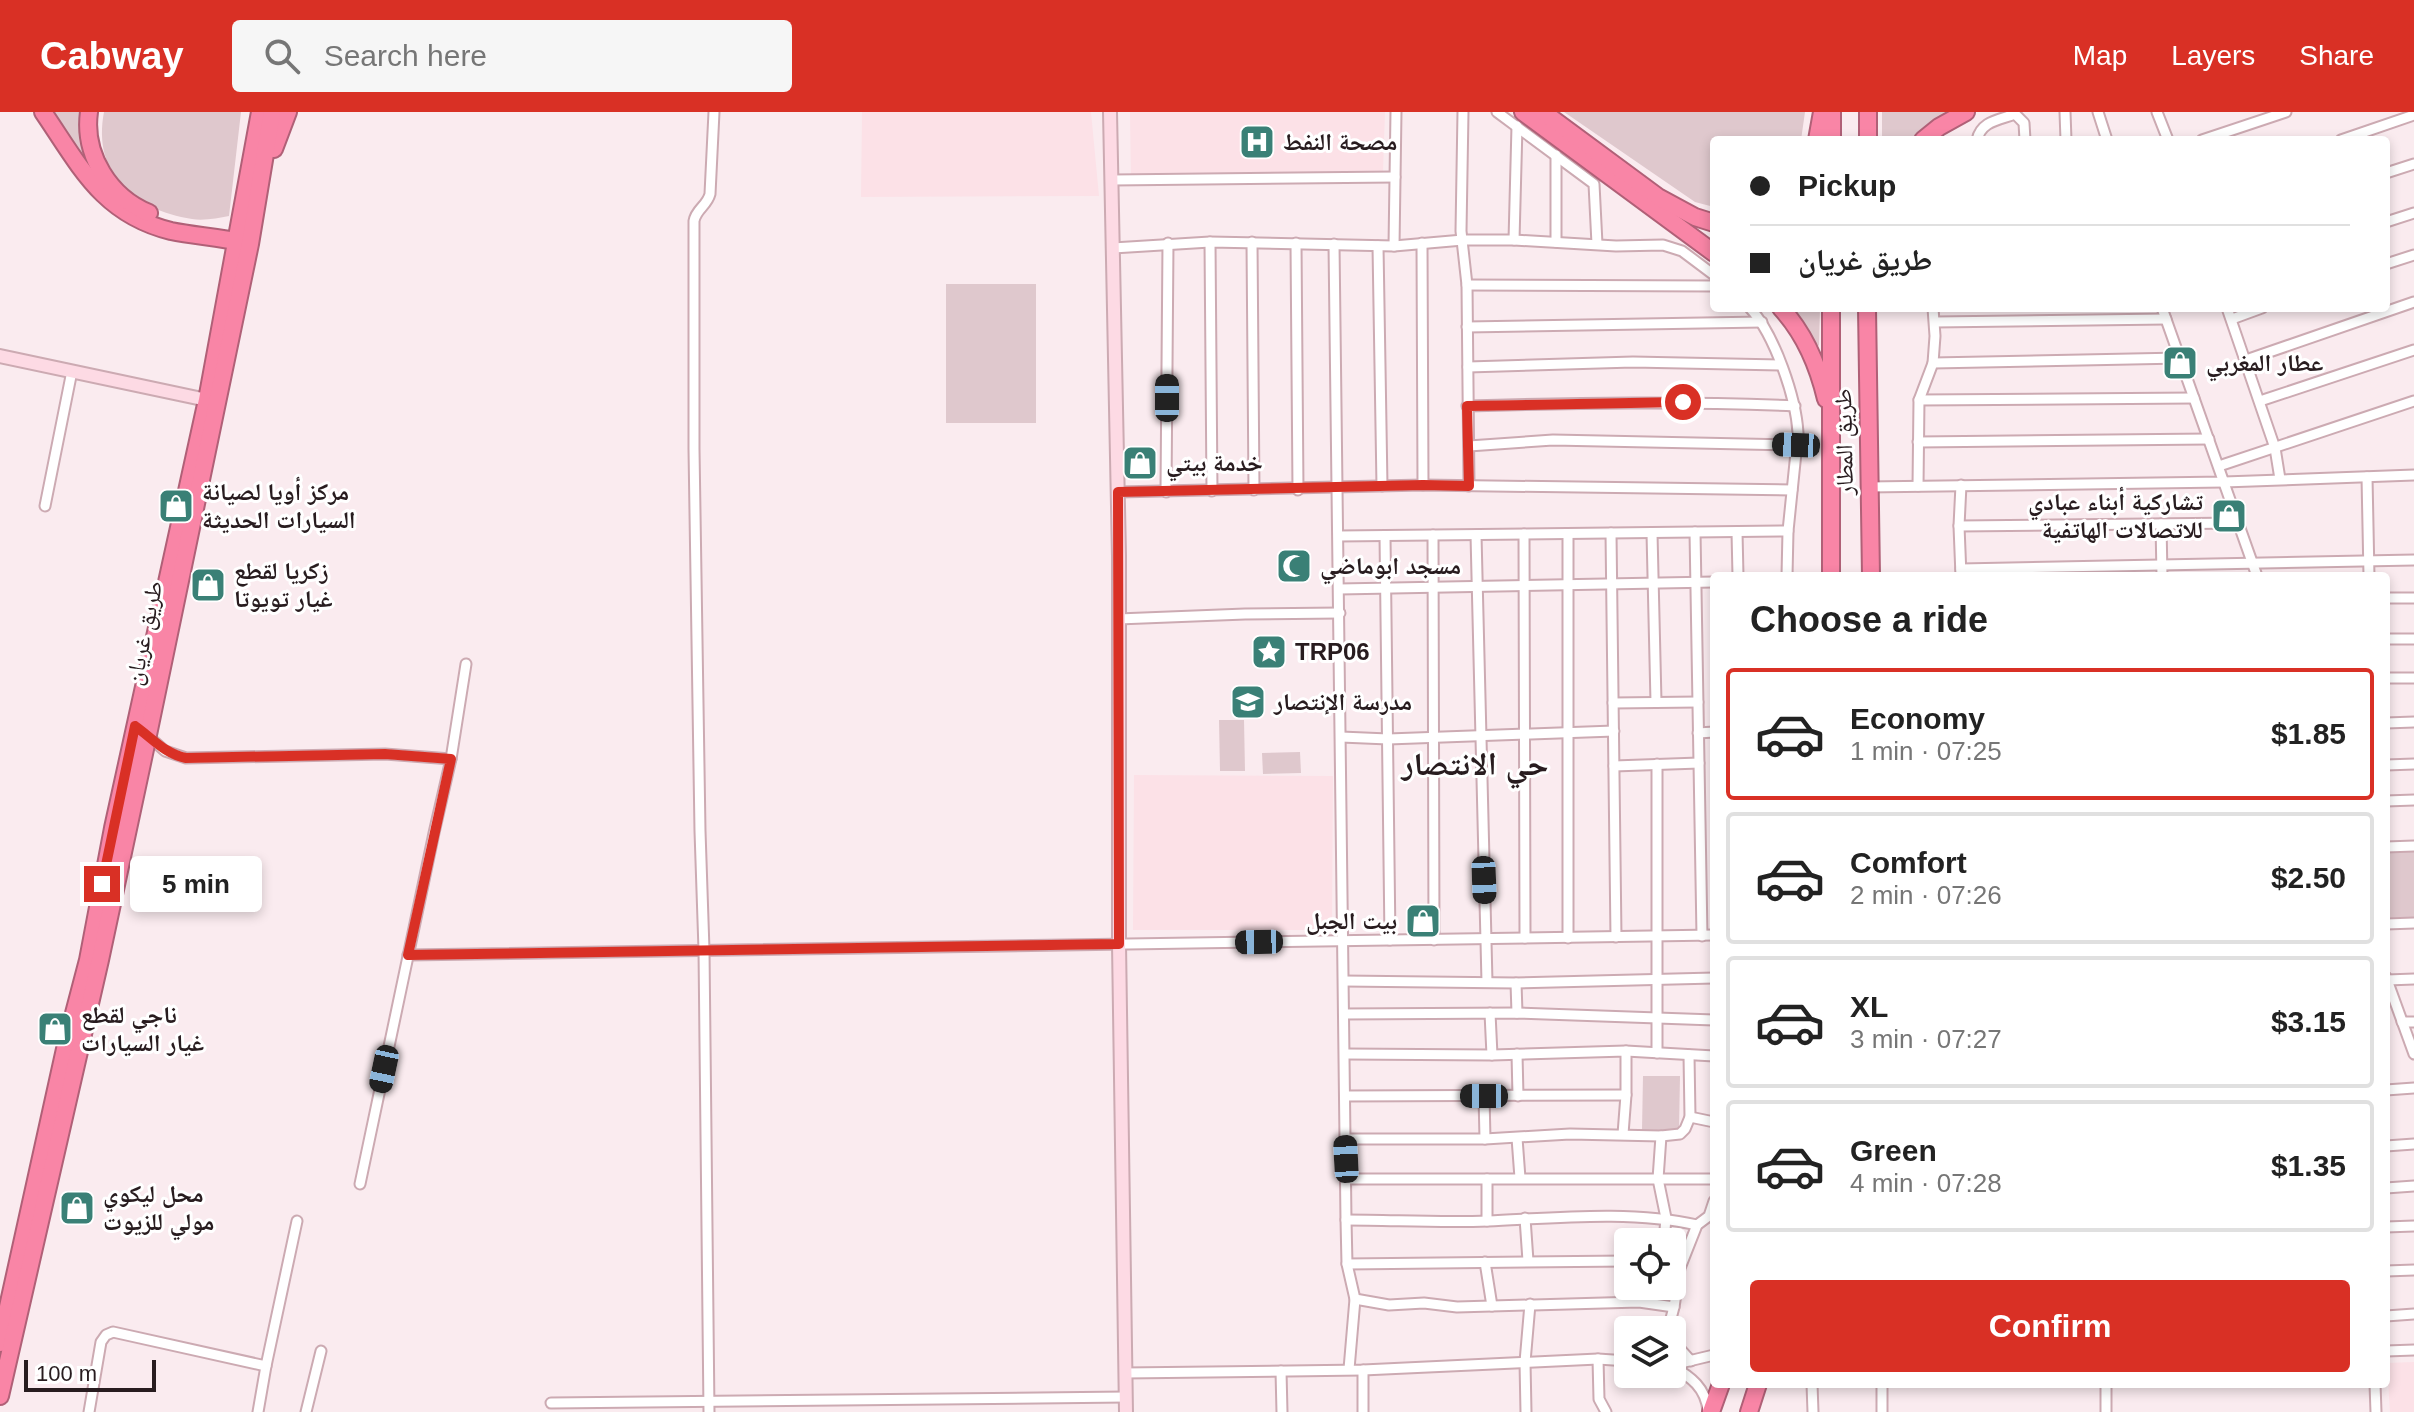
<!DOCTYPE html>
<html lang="en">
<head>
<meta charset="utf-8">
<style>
	body { margin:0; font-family:Helvetica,"Noto Naskh Arabic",sans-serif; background:#f6f6f6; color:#222; height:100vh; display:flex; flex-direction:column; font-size:30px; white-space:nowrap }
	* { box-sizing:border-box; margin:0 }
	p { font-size:26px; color:#767676 }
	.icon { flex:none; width:44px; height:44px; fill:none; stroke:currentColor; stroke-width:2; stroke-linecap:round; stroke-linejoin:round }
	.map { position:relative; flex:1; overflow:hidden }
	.sheet { position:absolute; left:1710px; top:460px; width:680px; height:816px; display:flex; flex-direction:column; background:#fff; border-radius:8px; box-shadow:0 4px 12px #0003 }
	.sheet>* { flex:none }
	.banner { position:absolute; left:1710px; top:24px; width:680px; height:176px; border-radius:8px; box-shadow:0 4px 12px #0003; display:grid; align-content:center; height:176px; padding:0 40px; background:#fff }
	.fabs { position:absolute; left:1614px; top:1116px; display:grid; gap:16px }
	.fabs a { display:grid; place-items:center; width:72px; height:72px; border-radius:8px; background:#fff; box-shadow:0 4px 12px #0003; font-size:40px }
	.scale { position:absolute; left:24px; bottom:20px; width:132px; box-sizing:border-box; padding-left:8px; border:4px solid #281c1f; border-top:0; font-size:22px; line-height:28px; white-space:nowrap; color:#281c1f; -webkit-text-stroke:6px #fff; paint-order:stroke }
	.end { position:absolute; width:36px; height:36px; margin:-18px; border:10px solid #d93025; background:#fff; box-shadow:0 0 0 4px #fff }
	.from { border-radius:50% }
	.bubble { position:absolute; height:56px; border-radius:8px; background:#fff; box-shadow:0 4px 12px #0003; font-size:26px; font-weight:600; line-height:56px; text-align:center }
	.car { position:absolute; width:24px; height:48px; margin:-24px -12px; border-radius:10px; box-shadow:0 0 6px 2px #0007; background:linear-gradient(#222 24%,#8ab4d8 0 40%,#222 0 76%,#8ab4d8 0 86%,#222 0) }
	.banner b { display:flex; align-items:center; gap:28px; height:76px; font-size:30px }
	.banner b+b { border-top:2px solid #e0e0e0 }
	.banner i { width:20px; height:20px; background:#222 }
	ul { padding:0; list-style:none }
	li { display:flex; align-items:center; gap:24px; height:132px; margin:0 16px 12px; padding:0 24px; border:4px solid #e0e0e0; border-radius:8px }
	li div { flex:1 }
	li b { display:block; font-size:30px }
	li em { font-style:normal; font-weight:600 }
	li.selected { border-color:#d93025 }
	li>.icon { width:72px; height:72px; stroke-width:1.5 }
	h2 { padding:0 40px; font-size:36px; line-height:96px }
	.action { display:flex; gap:16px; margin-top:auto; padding:16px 40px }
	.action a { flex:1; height:92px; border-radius:8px; background:#d93025; color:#fff; font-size:32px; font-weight:600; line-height:92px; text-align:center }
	header { display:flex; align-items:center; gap:48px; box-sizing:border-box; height:112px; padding:0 40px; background:#d93025; color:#fff }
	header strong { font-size:38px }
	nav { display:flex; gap:44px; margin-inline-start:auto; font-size:28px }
	.search { width:560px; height:72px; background:#f6f6f6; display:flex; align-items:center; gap:20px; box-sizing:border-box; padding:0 28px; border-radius:8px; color:#767676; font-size:30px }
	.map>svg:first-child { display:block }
</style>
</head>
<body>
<header>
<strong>Cabway</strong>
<div class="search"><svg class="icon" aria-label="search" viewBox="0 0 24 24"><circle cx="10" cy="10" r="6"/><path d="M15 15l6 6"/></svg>Search here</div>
<nav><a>Map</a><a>Layers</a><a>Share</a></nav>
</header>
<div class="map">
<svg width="2414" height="1300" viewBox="0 0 2414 1300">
	<rect width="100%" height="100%" fill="#faebef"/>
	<g fill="#fce1e7">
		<path d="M862,0H1091L1099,84L861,85Z"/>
		<path d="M1130,0H1385L1383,60L1131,69Z"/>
		<path d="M1134,663L1333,664L1332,818H1133Z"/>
		<path d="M2414,1250V1300H2390L2387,1251Z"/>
	</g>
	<g fill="#dfc8cd">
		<path d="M50,0H84L98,68Z"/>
		<path d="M104,0H241L229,104C218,106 204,109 192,107C134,98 92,62 104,0Z"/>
		<path d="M1564,0H1805L1801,28H1714V95L1695,90Z"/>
		<path d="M1882,0H1955L1915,28H1882Z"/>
		<rect x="946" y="172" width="90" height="139"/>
		<path d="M1788,196H1820L1819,234L1810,227Z"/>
		<path d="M1219,608H1244L1245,659H1220Z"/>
		<path d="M1300,640L1301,661L1263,662L1262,641Z"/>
		<path d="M2414,737V805L2386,806V739Z"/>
		<path d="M1643,964H1680L1679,1018H1642Z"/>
	</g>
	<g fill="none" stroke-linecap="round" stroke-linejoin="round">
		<defs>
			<g id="street">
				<path d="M1463,0L1461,119L1467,173L1469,374"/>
				<path d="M1497,0L1594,72L1597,132"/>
				<path d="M2065,0L2066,28"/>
				<path d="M2098,0L2107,28"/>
				<path d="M2157,0L2168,28"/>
				<path d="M1977,28C1981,9 1999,8 2015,2L2024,11L2025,28"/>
				<path d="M2202,28L2286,0"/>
				<path d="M2341,28L2414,3"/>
				<path d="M1556,43V130"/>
				<path d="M2386,61L2414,52"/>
				<path d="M1113,68L1395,65"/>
				<path d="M2386,110L2414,101"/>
				<path d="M1514,128L1517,14"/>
				<path d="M1210,130L1212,379"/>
				<path d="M1252,130L1254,378"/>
				<path d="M1296,131L1298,378"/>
				<path d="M1422,131L1423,373"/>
				<path d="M1334,132L1346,1108L1347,1152L1355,1187L1349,1257"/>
				<path d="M1378,134L1382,374"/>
				<path d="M1394,134L1396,0"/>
				<path d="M1113,136L1210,130L1394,134L1463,128H1514L1616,134L1663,133L1682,139L1714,163"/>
				<path d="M2386,152L2414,143"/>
				<path d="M1467,173L1714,174"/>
				<path d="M1750,196C1775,223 1796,286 1798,321L1788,419L1787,464"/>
				<path d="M2162,196L2257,464"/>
				<path d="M2227,196L2275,336L2280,367"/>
				<path d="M2232,207L2262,196"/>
				<path d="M1935,210L2166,207"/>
				<path d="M1467,215L1762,210"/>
				<path d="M2246,248L2414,190"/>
				<path d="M1933,251L2181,246"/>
				<path d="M1468,255L1633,250L1780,253"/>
				<path d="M1919,288L2194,286"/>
				<path d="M2260,289L2414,238"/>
				<path d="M1467,294C1576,291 1685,289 1795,294"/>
				<path d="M1918,330L2209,327"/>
				<path d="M1469,334L1553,328L1796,333"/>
				<path d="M2219,354L2414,289"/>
				<path d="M2367,365L2369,464"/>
				<path d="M1961,373L1959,414L1961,464"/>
				<path d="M1918,374L1919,288L1933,251L1935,224L1933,196"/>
				<path d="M1868,375L2224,370L2414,363"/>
				<path d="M1118,380L1423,373L1792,378"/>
				<path d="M1166,380L1168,131"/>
				<path d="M45,394L72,259"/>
				<path d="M2161,412L2162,464"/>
				<path d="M1959,414L2239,411"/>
				<path d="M1695,420L1702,824"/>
				<path d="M1737,420L1738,464"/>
				<path d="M1611,421L1616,825"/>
				<path d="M1652,421L1656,590"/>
				<path d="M1524,422L1525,826"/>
				<path d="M1568,422V826"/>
				<path d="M1433,423L1434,828"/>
				<path d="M1476,423L1487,870"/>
				<path d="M1339,424L1788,419"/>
				<path d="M1385,424L1390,828"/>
				<path d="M1961,457L2414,448"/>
				<path d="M1339,477L1714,470"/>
				<path d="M2386,486H2414"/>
				<path d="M1118,507L1245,502L1340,501"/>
				<path d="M2386,527H2414"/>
				<path d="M2386,566H2414"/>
				<path d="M1613,591L1698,590"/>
				<path d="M2386,611L2414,610"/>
				<path d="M1698,621L1714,620"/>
				<path d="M147,623L165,639L186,646L385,642L451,647"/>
				<path d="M1341,625L1388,627L1614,619"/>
				<path d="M2386,653L2414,652"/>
				<path d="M1614,654L1699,651"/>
				<path d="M2386,689L2414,688"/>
				<path d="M2386,735L2414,734"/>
				<path d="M2386,812L2414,811"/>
				<path d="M408,843L1714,823"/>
				<path d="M2386,865L2414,942"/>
				<path d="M2387,868L2414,867"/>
				<path d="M1344,869L1516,871L1714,866"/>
				<path d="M1516,871L1517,901"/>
				<path d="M1490,901L1492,943"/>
				<path d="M1344,902L1517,901L1714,908"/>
				<path d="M2402,910H2414"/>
				<path d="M1657,941V652"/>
				<path d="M1346,942L1492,943L1626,939L1714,944"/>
				<path d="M1517,942L1518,984"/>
				<path d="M2386,978L2414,976"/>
				<path d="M1346,984L1626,983"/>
				<path d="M1484,984L1485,1027"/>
				<path d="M1690,1005L1714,1010"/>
				<path d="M1623,1022L1626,983V939"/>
				<path d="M1661,1024L1658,1067L1666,1106L1664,1130"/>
				<path d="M1517,1026L1520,1066"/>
				<path d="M1345,1027H1485L1570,1022L1661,1024L1680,1022L1685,1017L1690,1005L1689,943"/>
				<path d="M2386,1034L2414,1032"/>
				<path d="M1347,1067H1714"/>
				<path d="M1487,1067V1109"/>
				<path d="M360,1072L434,721L451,647L466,552"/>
				<path d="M2386,1076L2414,1074"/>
				<path d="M1525,1106L1528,1149"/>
				<path d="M1346,1108C1393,1108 1441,1111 1488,1109C1555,1106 1632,1098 1697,1113"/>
				<path d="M2386,1115L2414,1114"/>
				<path d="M1485,1150L1492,1194"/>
				<path d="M1347,1152L1628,1149"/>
				<path d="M2386,1159L2414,1158"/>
				<path d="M1355,1187L1389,1193L1424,1191L1457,1195L1639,1190L1674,1195"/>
				<path d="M2386,1204L2414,1202"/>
				<path d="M1668,1218L1674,1195L1680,1156L1697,1113L1709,1104L1714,1089"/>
				<path d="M1672,1228L1691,1249"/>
				<path d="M2386,1239L2414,1238"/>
				<path d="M1598,1247L1599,1287L1606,1300"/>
				<path d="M1672,1253L1714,1243"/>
				<path d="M1672,1254C1691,1265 1706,1276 1708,1299"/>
				<path d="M1363,1258V1300"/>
				<path d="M1281,1259L1282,1300"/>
				<path d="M1125,1261L1363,1258L1598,1247L1628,1249"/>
				<path d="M1812,1272L1813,1300"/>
				<path d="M2106,1272V1300"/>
				<path d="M2375,1272L2376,1300"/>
				<path d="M551,1291L1126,1285"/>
				<path d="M89,1300L101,1230L106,1223L113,1220L266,1254"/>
				<path d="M258,1300L266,1254L297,1109"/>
				<path d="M306,1300L321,1239"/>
				<path d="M709,1300L704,838L700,719L694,337V109C696,97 707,94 710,82L714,0"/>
				<path d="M1526,1300L1525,1250L1530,1192"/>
				<path d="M1882,1300V1272"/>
			</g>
			<g id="secondary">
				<path d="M1110,0L1119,444V832L1126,1300"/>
				<path d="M0,244L207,288"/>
			</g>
			<g id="highway">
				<path d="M43,0C80,54 102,102 171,119C195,124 220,125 244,131"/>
				<path d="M89,0C83,43 110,85 149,101"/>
				<path d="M1523,0L1714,141"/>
				<path d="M1543,0L1658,85L1695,105L1714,111"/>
				<path d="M1817,28L1822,0"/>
				<path d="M1832,28V0"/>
				<path d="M1868,28V0"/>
				<path d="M1923,28L1939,15L1966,0"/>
				<path d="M274,37L288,0"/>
				<path d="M1781,196C1804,221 1818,253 1826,287"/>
				<path d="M1867,196L1871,464"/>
				<path d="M1831,464V196"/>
				<path d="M0,1231L67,928L88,848L113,716L207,288L260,0"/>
				<path d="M0,1284L100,848L144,642L250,132L272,0"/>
				<path d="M1711,1300L1721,1272"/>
				<path d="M1749,1300L1758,1272"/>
			</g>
		</defs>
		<use href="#street" stroke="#ccaab2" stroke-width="13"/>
		<use href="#secondary" stroke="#ccaab2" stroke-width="16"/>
		<use href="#highway" stroke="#b06077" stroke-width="20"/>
		<use href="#street" stroke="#fff" stroke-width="9"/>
		<use href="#secondary" stroke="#fddae4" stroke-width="12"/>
		<use href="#highway" stroke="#f985a6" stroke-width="16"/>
	</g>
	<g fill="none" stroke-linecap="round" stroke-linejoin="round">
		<path stroke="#d93025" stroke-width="10" d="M102,772L135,614C152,626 165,642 186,646L385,642L451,647L408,843L1119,832L1118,380L1423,373L1469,374L1467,294L1683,290"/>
	</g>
	<defs>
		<symbol id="hospital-square" viewBox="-11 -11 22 22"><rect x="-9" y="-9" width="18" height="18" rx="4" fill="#3a8076" stroke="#fff"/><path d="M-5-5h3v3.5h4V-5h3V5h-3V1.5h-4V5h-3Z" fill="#fff"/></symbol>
		<symbol id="shop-square" viewBox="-11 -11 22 22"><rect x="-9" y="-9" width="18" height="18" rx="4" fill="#3a8076" stroke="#fff"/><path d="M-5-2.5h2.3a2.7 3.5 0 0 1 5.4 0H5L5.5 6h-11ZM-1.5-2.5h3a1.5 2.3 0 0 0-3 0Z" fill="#fff"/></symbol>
		<symbol id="mosque-square" viewBox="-11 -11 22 22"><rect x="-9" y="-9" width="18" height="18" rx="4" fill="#3a8076" stroke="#fff"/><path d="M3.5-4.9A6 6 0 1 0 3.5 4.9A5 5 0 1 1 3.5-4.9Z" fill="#fff"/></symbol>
		<symbol id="sight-square" viewBox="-11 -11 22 22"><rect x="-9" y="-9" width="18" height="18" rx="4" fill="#3a8076" stroke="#fff"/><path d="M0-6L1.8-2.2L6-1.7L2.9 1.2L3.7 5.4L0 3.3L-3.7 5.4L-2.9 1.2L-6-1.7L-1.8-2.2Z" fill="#fff"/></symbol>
		<symbol id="school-square" viewBox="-11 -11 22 22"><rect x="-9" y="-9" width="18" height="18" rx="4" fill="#3a8076" stroke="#fff"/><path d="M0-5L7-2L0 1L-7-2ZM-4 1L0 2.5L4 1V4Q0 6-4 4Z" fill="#fff"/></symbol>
	</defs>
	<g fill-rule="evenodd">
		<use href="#hospital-square" x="1237" y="10" width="40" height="40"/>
		<use href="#shop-square" x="2160" y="231" width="40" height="40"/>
		<use href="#shop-square" x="1120" y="331" width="40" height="40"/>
		<use href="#shop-square" x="156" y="374" width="40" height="40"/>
		<use href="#shop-square" x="2209" y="384" width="40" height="40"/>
		<use href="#mosque-square" x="1274" y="434" width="40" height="40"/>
		<use href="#shop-square" x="188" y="453" width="40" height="40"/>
		<use href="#sight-square" x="1249" y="520" width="40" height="40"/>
		<use href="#school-square" x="1228" y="570" width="40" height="40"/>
		<use href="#shop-square" x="1403" y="789" width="40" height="40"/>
		<use href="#shop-square" x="35" y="897" width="40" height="40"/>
		<use href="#shop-square" x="57" y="1076" width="40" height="40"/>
	</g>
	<g text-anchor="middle" stroke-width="6" stroke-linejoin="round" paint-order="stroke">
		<g font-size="24" font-weight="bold" fill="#281c1f" stroke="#fff" text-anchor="start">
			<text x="1283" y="38">مصحة النفط</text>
			<text x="2206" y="259">عطار المغربي</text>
			<text x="1166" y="359">خدمة بيتي</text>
			<text x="202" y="388">مركز أويا لصيانة<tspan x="202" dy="28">السيارات الحديثة</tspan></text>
			<text x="2203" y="398" text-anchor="end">تشاركية أبناء عبادي<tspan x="2203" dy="28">للاتصالات الهاتفية</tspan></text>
			<text x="1320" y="462">مسجد ابوماضي</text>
			<text x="234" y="467">زكريا لقطع<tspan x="234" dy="28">غيار تويوتا</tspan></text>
			<text x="1295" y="548">TRP06</text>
			<text x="1274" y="598">مدرسة الإنتصار</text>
			<text x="1397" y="817" text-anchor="end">بيت الجبل</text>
			<text x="81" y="911">ناجي لقطع<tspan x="81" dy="28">غيار السيارات</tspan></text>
			<text x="103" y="1090">محل ليكوي<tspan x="103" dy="28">مولي للزيوت</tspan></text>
		</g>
		<g font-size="24" fill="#281c1f" stroke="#fff">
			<text transform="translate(1844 330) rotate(-91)" y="8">طريق المطار</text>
			<text transform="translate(144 521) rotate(-78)" y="8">طريق غريان</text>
		</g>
		<g font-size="32" font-weight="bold" fill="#281c1f" stroke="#fff">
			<text x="1475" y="663">حي الانتصار</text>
		</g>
	</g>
</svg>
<div class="fabs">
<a><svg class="icon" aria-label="locate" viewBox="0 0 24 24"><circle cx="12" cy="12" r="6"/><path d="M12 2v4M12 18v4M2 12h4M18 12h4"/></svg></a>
<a><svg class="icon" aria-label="layers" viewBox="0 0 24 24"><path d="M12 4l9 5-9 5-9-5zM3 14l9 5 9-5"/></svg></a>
</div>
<div class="scale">100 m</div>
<i class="end from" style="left:1683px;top:290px"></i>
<i class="end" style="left:102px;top:772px"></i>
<div class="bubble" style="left:130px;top:744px;width:132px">5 min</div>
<i class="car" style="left:1167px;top:286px;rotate:0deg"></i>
<i class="car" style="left:1796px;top:333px;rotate:272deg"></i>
<i class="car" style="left:1484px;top:768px;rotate:178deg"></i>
<i class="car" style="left:1259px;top:830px;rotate:269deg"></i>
<i class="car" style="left:384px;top:957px;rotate:192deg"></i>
<i class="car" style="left:1484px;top:984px;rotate:270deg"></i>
<i class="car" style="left:1346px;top:1047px;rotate:357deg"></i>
<div class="banner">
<b><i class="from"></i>Pickup</b>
<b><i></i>طريق غريان</b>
</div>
<section class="sheet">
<h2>Choose a ride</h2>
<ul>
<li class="selected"><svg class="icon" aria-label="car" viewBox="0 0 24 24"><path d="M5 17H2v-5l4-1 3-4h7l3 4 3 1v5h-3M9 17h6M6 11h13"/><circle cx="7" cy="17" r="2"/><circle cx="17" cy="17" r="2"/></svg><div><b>Economy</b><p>1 min · 07:25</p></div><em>$1.85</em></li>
<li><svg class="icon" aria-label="car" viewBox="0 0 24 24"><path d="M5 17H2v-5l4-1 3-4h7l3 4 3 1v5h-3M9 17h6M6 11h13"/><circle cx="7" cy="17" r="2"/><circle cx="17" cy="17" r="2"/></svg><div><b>Comfort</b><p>2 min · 07:26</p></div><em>$2.50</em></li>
<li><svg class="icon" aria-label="car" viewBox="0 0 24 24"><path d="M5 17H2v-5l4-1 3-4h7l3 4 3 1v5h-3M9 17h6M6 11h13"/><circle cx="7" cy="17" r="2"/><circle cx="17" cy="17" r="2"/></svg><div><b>XL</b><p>3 min · 07:27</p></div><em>$3.15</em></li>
<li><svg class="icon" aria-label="car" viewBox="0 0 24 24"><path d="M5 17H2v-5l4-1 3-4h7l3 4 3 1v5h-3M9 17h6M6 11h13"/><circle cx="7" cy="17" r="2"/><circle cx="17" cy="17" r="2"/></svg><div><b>Green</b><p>4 min · 07:28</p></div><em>$1.35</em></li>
</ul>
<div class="action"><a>Confirm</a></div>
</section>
</div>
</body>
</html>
